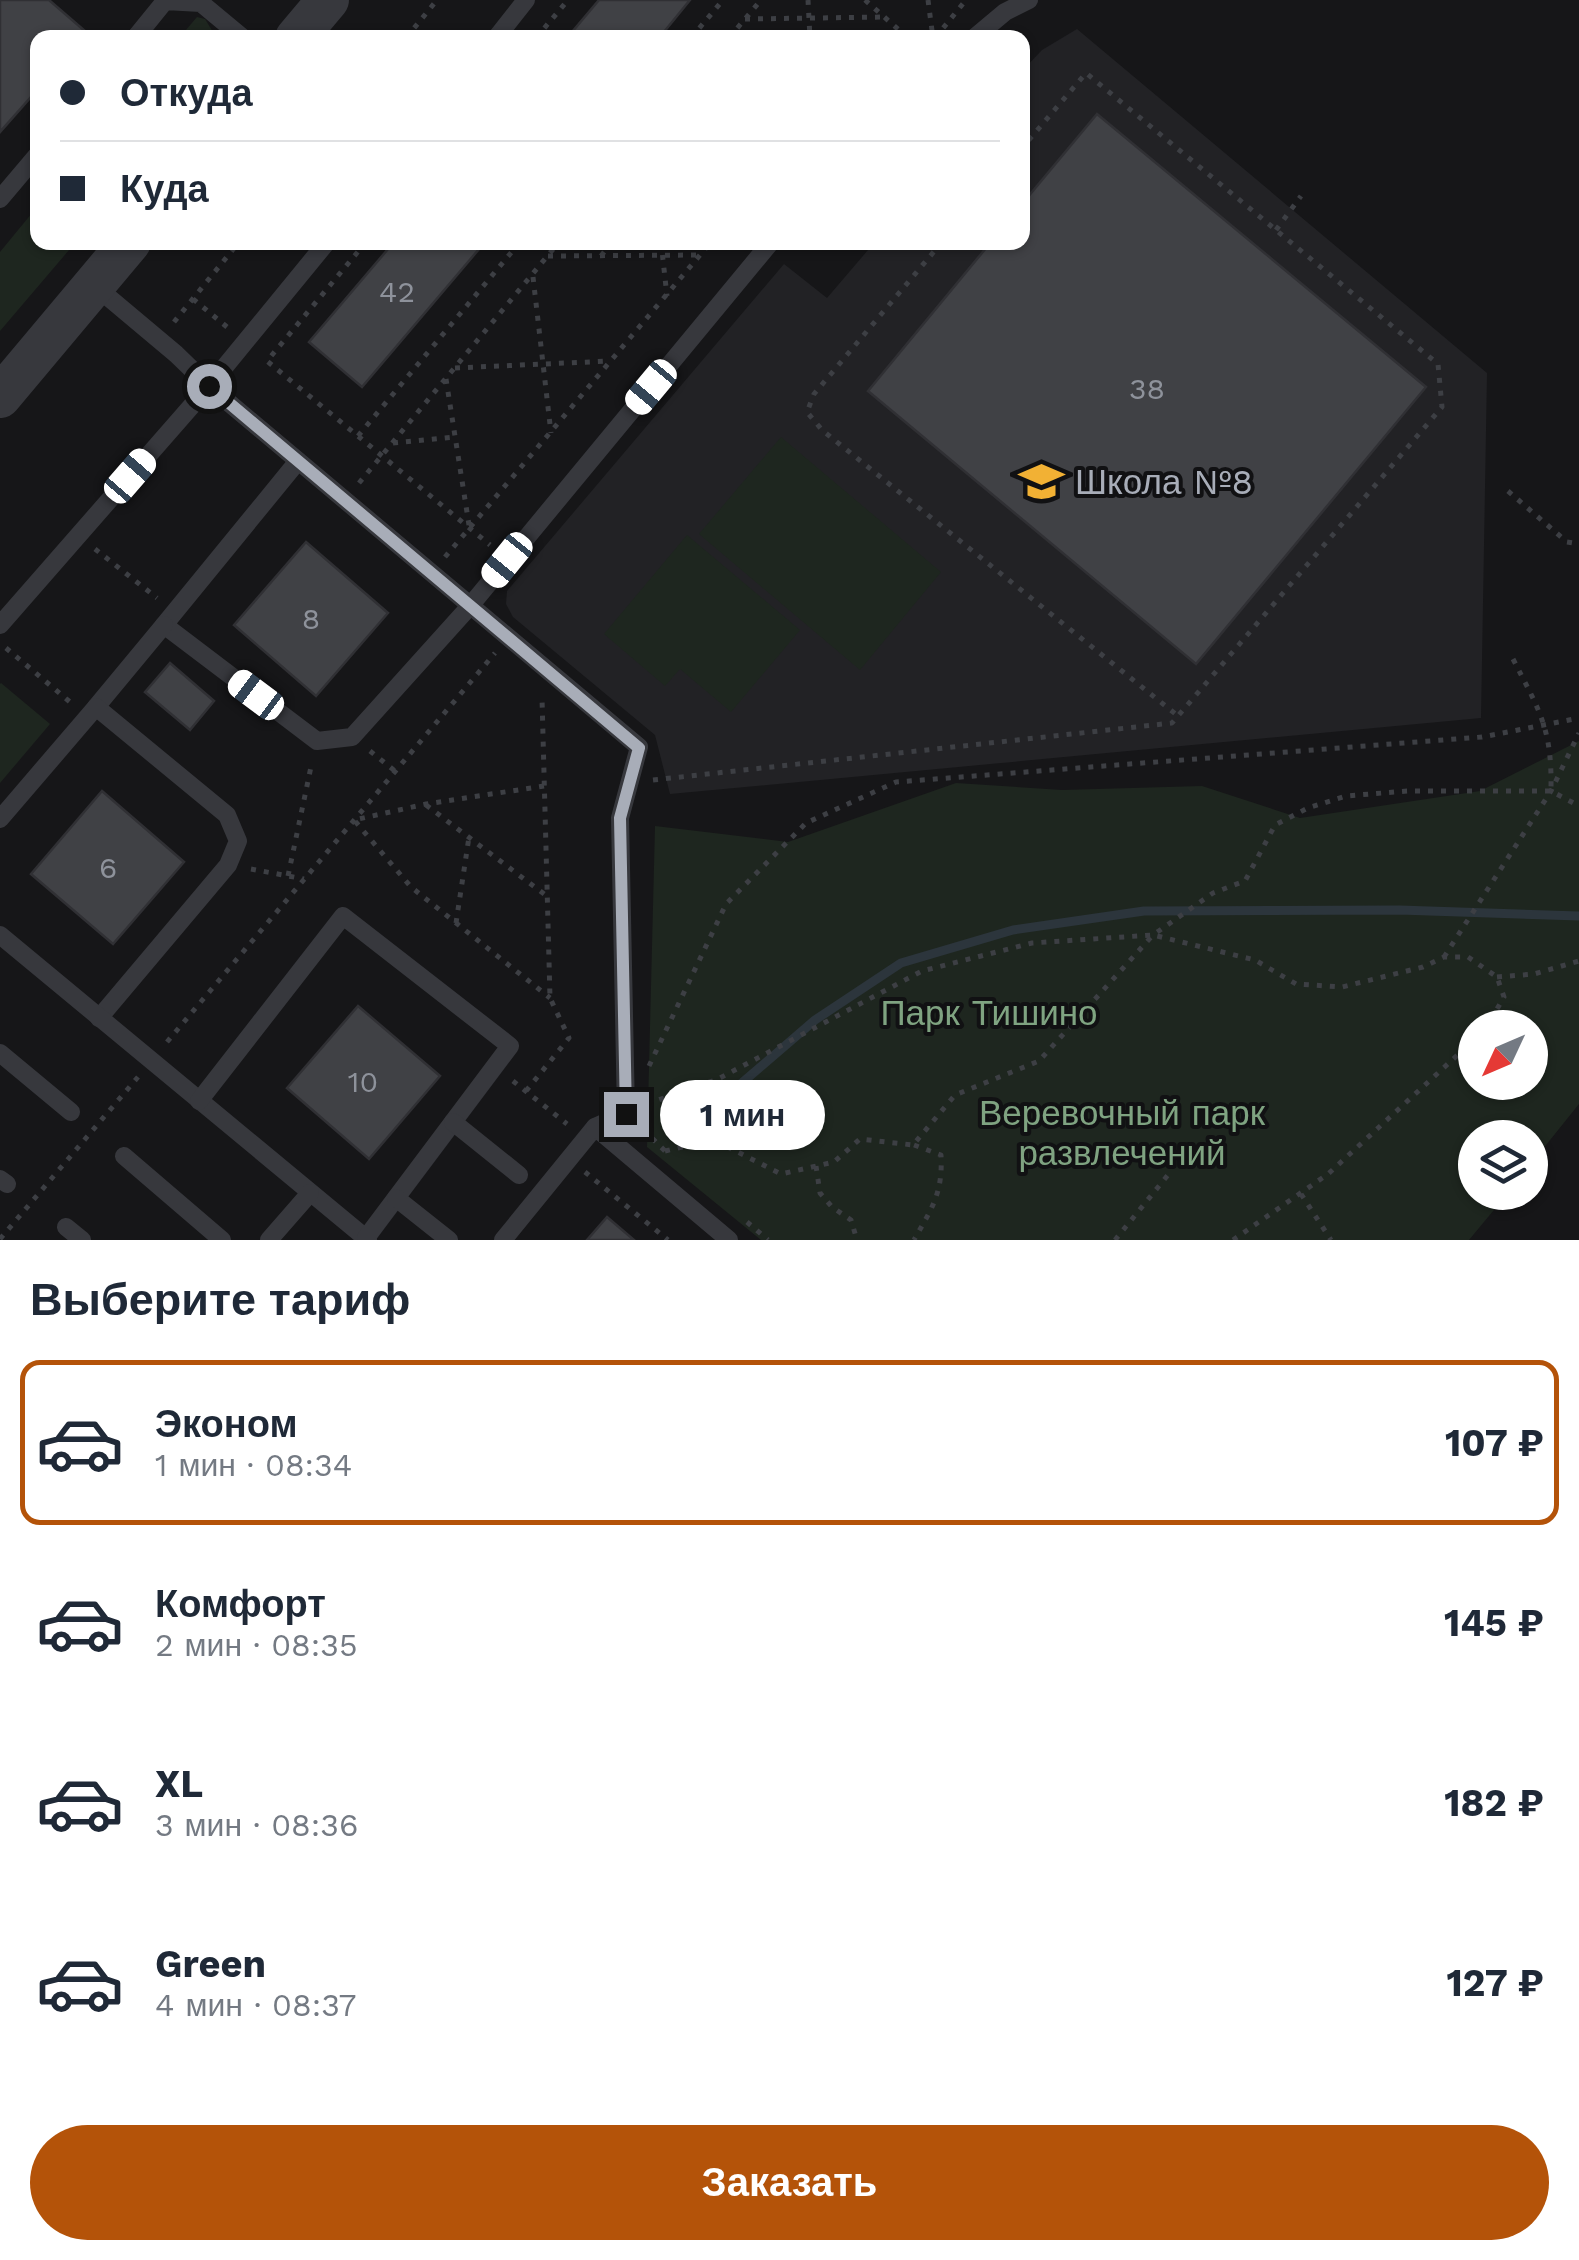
<!DOCTYPE html>
<html lang="ru">
<head>
<meta charset="utf-8">
<style>
	body { margin:0; font-family:"Work Sans",sans-serif; background:#f6f6f7; color:#1f2937; height:100vh; display:flex; flex-direction:column; font-size:38px; white-space:nowrap }
	* { box-sizing:border-box; margin:0 }
	p { font-size:32px; color:#747a83 }
	.icon { flex:none; width:55px; height:55px; fill:none; stroke:currentColor; stroke-width:2; stroke-linecap:round; stroke-linejoin:round }
	.map { position:relative; height:1240px; overflow:hidden }
	.details { display:flex; flex-direction:column; background:#fff; flex:1 }
	.details>* { flex:none }
	.banner { position:absolute; left:30px; top:30px; width:1000px; height:220px; border-radius:20px; box-shadow:0 2px 8px #0004; display:grid; align-content:center; height:220px; padding:0 30px; background:#fff }
	.needle { width:65px; rotate:226deg }
	.controls { position:absolute; left:1458px; top:1010px; display:grid; gap:20px }
	.controls a { display:grid; place-items:center; width:90px; height:90px; border-radius:50%; background:#fff; box-shadow:0 2px 8px #0004; font-size:50px }
	.end { position:absolute; width:45px; height:45px; margin:-22px; border:12px solid #a8adb8; background:#111; box-shadow:0 0 0 5px #111 }
	.from { border-radius:50% }
	.bubble { position:absolute; height:70px; border-radius:35px; background:#fff; box-shadow:0 2px 8px #0004; font-size:32px; font-weight:700; line-height:70px; text-align:center }
	.car { position:absolute; width:30px; height:60px; margin:-30px -15px; border-radius:12px; box-shadow:0 0 8px 2px #0007; background:linear-gradient(#fff 24%,#345 0 40%,#fff 0 76%,#345 0 86%,#fff 0) }
	.banner b { display:flex; align-items:center; gap:35px; height:95px; font-size:38px }
	.banner b+b { border-top:2px solid #e0e1e3 }
	.banner i { width:25px; height:25px; background:#1f2937 }
	ul { padding:0; list-style:none }
	li { display:flex; align-items:center; gap:30px; height:165px; margin:0 20px 15px; padding:0 10px; border:5px solid transparent; border-radius:20px }
	li div { flex:1 }
	li b { display:block; font-size:38px }
	li em { font-style:normal; font-weight:700 }
	li.current { border-color:#b45309 }
	li>.icon { width:90px; height:90px; stroke-width:1.5 }
	h2 { padding:0 30px; font-size:45px; line-height:120px }
	.cta { display:flex; gap:20px; margin-top:auto; padding:20px 30px }
	.cta a { flex:1; height:115px; border-radius:60px; background:#b45309; color:#fff; font-size:40px; font-weight:700; line-height:115px; text-align:center }
	.map>svg:first-child { display:block }
</style>
</head>
<body>
<div class="map">
<svg width="1579" height="1240" viewBox="0 0 1579 1240">
	<rect width="100%" height="100%" fill="#161618"/>
	<path fill="#222225" d="M1077,29L1487,373L1481,718L670,794L655,735L513,617L506,604L507,591L784,264L827,298L874,243L1022,242L1023,70L1042,50Z"/>
	<g fill="#1e261f" fill-rule="evenodd">
		<path d="M197,17L205,19L216,37H180Z"/>
		<path d="M37,207L38,242L75,243L0,331V252Z"/>
		<path d="M781,437L941,572L860,670L699,534Z"/>
		<path d="M687,535L800,630L731,712L680,669L665,686L604,634Z"/>
		<path d="M1,683L50,724L0,783V684Z"/>
		<path d="M1579,741V1104L1530,1165V1138H1475V1192L1508,1193L1469,1240H761L647,1147L655,826L788,842L956,783L1062,790L1202,786L1300,818L1480,791ZM1475,1028H1530V1082H1475Z"/>
	</g>
	<g fill="none" stroke-linecap="round" stroke-linejoin="round">
		<path stroke="#2c353c" stroke-width="9" d="M729,1094L815,1020L901,963L1013,930L1144,911L1400,910L1579,916"/>
	</g>
	<g fill="#404145" stroke="#303034" stroke-width="2.5">
		<path d="M0,0H49L86,32L81,38H38V89L0,132Z"/>
		<path d="M599,0H690L659,38H567Z"/>
		<path d="M1097,114L1426,387L1196,664L868,391L991,242H1022V204Z"/>
		<path d="M394,242H485L362,387L309,342Z"/>
		<path d="M306,542L388,613L316,696L234,625Z"/>
		<path d="M170,663L214,701L190,730L145,692Z"/>
		<path d="M102,791L184,862L113,944L31,874Z"/>
		<path d="M358,1006L440,1076L369,1159L287,1088Z"/>
		<path d="M607,1217L634,1240H587Z"/>
	</g>
	<g fill="none" stroke-linecap="round" stroke-linejoin="round">
		<g stroke="#3d3f44" stroke-width="5" stroke-dasharray="5 8" stroke-linecap="butt">
			<path d="M808,0L810,38"/>
			<path d="M865,0L908,38"/>
			<path d="M928,0L933,38"/>
			<path d="M745,19L884,17"/>
			<path d="M406,38L437,0"/>
			<path d="M536,38L568,0"/>
			<path d="M691,38L723,0"/>
			<path d="M729,38L761,0"/>
			<path d="M935,38L966,0"/>
			<path d="M1276,230L1301,196"/>
			<path d="M366,242L267,361L490,545"/>
			<path d="M661,242L667,296"/>
			<path d="M942,242L814,394L807,412L822,430L1178,716"/>
			<path d="M548,256L700,255"/>
			<path d="M601,256L612,242"/>
			<path d="M533,277L551,433"/>
			<path d="M193,299L227,327"/>
			<path d="M174,322L239,242"/>
			<path d="M455,368L610,361"/>
			<path d="M446,379L469,525"/>
			<path d="M358,436L520,242"/>
			<path d="M393,443L454,437"/>
			<path d="M359,483L559,242"/>
			<path d="M1508,491L1567,542L1579,544"/>
			<path d="M95,549L157,598"/>
			<path d="M445,557L711,242"/>
			<path d="M6,648L70,702"/>
			<path d="M1513,659C1539,710 1552,728 1551,788"/>
			<path d="M370,751L395,771"/>
			<path d="M653,780L1172,723L1442,407L1438,364L1086,73L1022,148"/>
			<path d="M544,786L426,804L354,820L411,887L550,998"/>
			<path d="M426,805L548,897"/>
			<path d="M251,869L304,879"/>
			<path d="M288,876L312,762"/>
			<path d="M456,923L469,837"/>
			<path d="M1444,957L1551,791L1579,733"/>
			<path d="M1497,977L1534,974L1579,961"/>
			<path d="M167,1042L495,653"/>
			<path d="M649,1066L726,904L806,823L896,782L1482,737L1579,718"/>
			<path d="M513,1081L567,1124"/>
			<path d="M526,1091L569,1038L550,998L542,698"/>
			<path d="M647,1104L718,1079L922,971L1032,943L1153,935L1213,893L1245,881L1275,825L1308,808L1346,796L1407,791H1551L1579,806"/>
			<path d="M643,1129L667,1153"/>
			<path d="M914,1145L941,1155C943,1193 932,1208 914,1240"/>
			<path d="M665,1151L714,1140L781,1174L834,1162L860,1139L913,1145L955,1095L1039,1061L1153,935L1255,960L1296,984L1342,987L1423,967L1444,957H1468L1497,977L1504,997L1486,1028"/>
			<path d="M816,1166L820,1193L832,1207L851,1220L857,1240"/>
			<path d="M585,1172L668,1240"/>
			<path d="M1301,1194L1331,1240"/>
			<path d="M747,1222L768,1240"/>
			<path d="M0,1239L138,1077"/>
			<path d="M1115,1240L1172,1170"/>
			<path d="M1233,1240L1328,1174L1475,1039"/>
		</g>
		<g stroke="#37383d" stroke-width="18">
			<path d="M135,38L165,1L201,3L243,38"/>
			<path d="M496,38L526,0"/>
			<path d="M974,38L1005,12L1029,0"/>
			<path d="M0,199L38,154"/>
			<path d="M327,242L209,386L639,747L620,818L626,1113L595,1127L503,1240"/>
			<path d="M298,461L164,625L317,741L352,737L470,606L771,242"/>
			<path d="M0,625L209,386L176,354L95,286"/>
			<path d="M96,707L164,625"/>
			<path d="M0,819L96,707L227,815L238,841L228,865L99,1018"/>
			<path d="M0,935L368,1240"/>
			<path d="M0,1053L71,1112"/>
			<path d="M199,1101L343,916L510,1046L366,1238"/>
			<path d="M453,1122L519,1175"/>
			<path d="M595,1127L729,1240"/>
			<path d="M124,1156L222,1240"/>
			<path d="M0,1179L7,1184"/>
			<path d="M396,1198L449,1240"/>
			<path d="M66,1227L82,1240"/>
			<path d="M269,1240L310,1193"/>
		</g>
		<g stroke="#37383d" stroke-width="42">
			<path d="M296,38L328,0"/>
			<path d="M0,397L130,242"/>
		</g>
	</g>
	<g fill="none" stroke-linecap="round" stroke-linejoin="round">
		<path stroke="#a8adb8" stroke-width="12" d="M209,386L639,748L620,818L626,1114"/>
	</g>
	<defs>
		<symbol id="school-bare" viewBox="-9 -9 18 18"><path d="M0-5L7-2L0 1L-7-2ZM-4 1L0 2.5L4 1V4Q0 6-4 4Z" fill="#f2b134" stroke="#111113" stroke-width="2.5" paint-order="stroke"/></symbol>
	</defs>
	<g fill-rule="evenodd">
		<use href="#school-bare" x="1010" y="450" width="63" height="63"/>
	</g>
	<g text-anchor="middle" stroke-width="8" stroke-linejoin="round" paint-order="stroke">
		<g font-size="30" fill="#8e929b">
			<text x="397" y="302">42</text>
			<text x="1147" y="399">38</text>
			<text x="311" y="629">8</text>
			<text x="108" y="878">6</text>
			<text x="363" y="1092">10</text>
		</g>
		<g font-size="35" fill="#a8adb8" stroke="#111113" text-anchor="start">
			<text x="1075" y="494">Школа №8</text>
		</g>
		<g font-size="35" fill="#7fa381" stroke="#111113">
			<text x="989" y="1025">Парк Тишино</text>
			<text x="1122" y="1125">Веревочный парк<tspan x="1122" dy="40">развлечений</tspan></text>
		</g>
	</g>
</svg>
<div class="controls">
<a><svg class="needle" viewBox="-14 -14 28 28"><path d="M0-13l5 13h-10z" fill="#e53935"/><path d="M0 13l5-13h-10z" fill="#747a83"/></svg></a>
<a><svg class="icon" aria-label="layers" viewBox="0 0 24 24"><path d="M12 4l9 5-9 5-9-5zM3 14l9 5 9-5"/></svg></a>
</div>
<i class="end from" style="left:209px;top:386px"></i>
<i class="end" style="left:626px;top:1114px"></i>
<div class="bubble" style="left:660px;top:1080px;width:165px">1 мин</div>
<i class="car" style="left:651px;top:387px;rotate:220deg"></i>
<i class="car" style="left:130px;top:476px;rotate:41deg"></i>
<i class="car" style="left:507px;top:560px;rotate:219deg"></i>
<i class="car" style="left:256px;top:695px;rotate:307deg"></i>
<div class="banner">
<b><i class="from"></i>Откуда</b>
<b><i></i>Куда</b>
</div>
</div>
<section class="details">
<h2>Выберите тариф</h2>
<ul>
<li class="current"><svg class="icon" aria-label="car" viewBox="0 0 24 24"><path d="M5 17H2v-5l4-1 3-4h7l3 4 3 1v5h-3M9 17h6M6 11h13"/><circle cx="7" cy="17" r="2"/><circle cx="17" cy="17" r="2"/></svg><div><b>Эконом</b><p>1 мин · 08:34</p></div><em>107 ₽</em></li>
<li><svg class="icon" aria-label="car" viewBox="0 0 24 24"><path d="M5 17H2v-5l4-1 3-4h7l3 4 3 1v5h-3M9 17h6M6 11h13"/><circle cx="7" cy="17" r="2"/><circle cx="17" cy="17" r="2"/></svg><div><b>Комфорт</b><p>2 мин · 08:35</p></div><em>145 ₽</em></li>
<li><svg class="icon" aria-label="car" viewBox="0 0 24 24"><path d="M5 17H2v-5l4-1 3-4h7l3 4 3 1v5h-3M9 17h6M6 11h13"/><circle cx="7" cy="17" r="2"/><circle cx="17" cy="17" r="2"/></svg><div><b>XL</b><p>3 мин · 08:36</p></div><em>182 ₽</em></li>
<li><svg class="icon" aria-label="car" viewBox="0 0 24 24"><path d="M5 17H2v-5l4-1 3-4h7l3 4 3 1v5h-3M9 17h6M6 11h13"/><circle cx="7" cy="17" r="2"/><circle cx="17" cy="17" r="2"/></svg><div><b>Green</b><p>4 мин · 08:37</p></div><em>127 ₽</em></li>
</ul>
<div class="cta"><a>Заказать</a></div>
</section>
</body>
</html>
